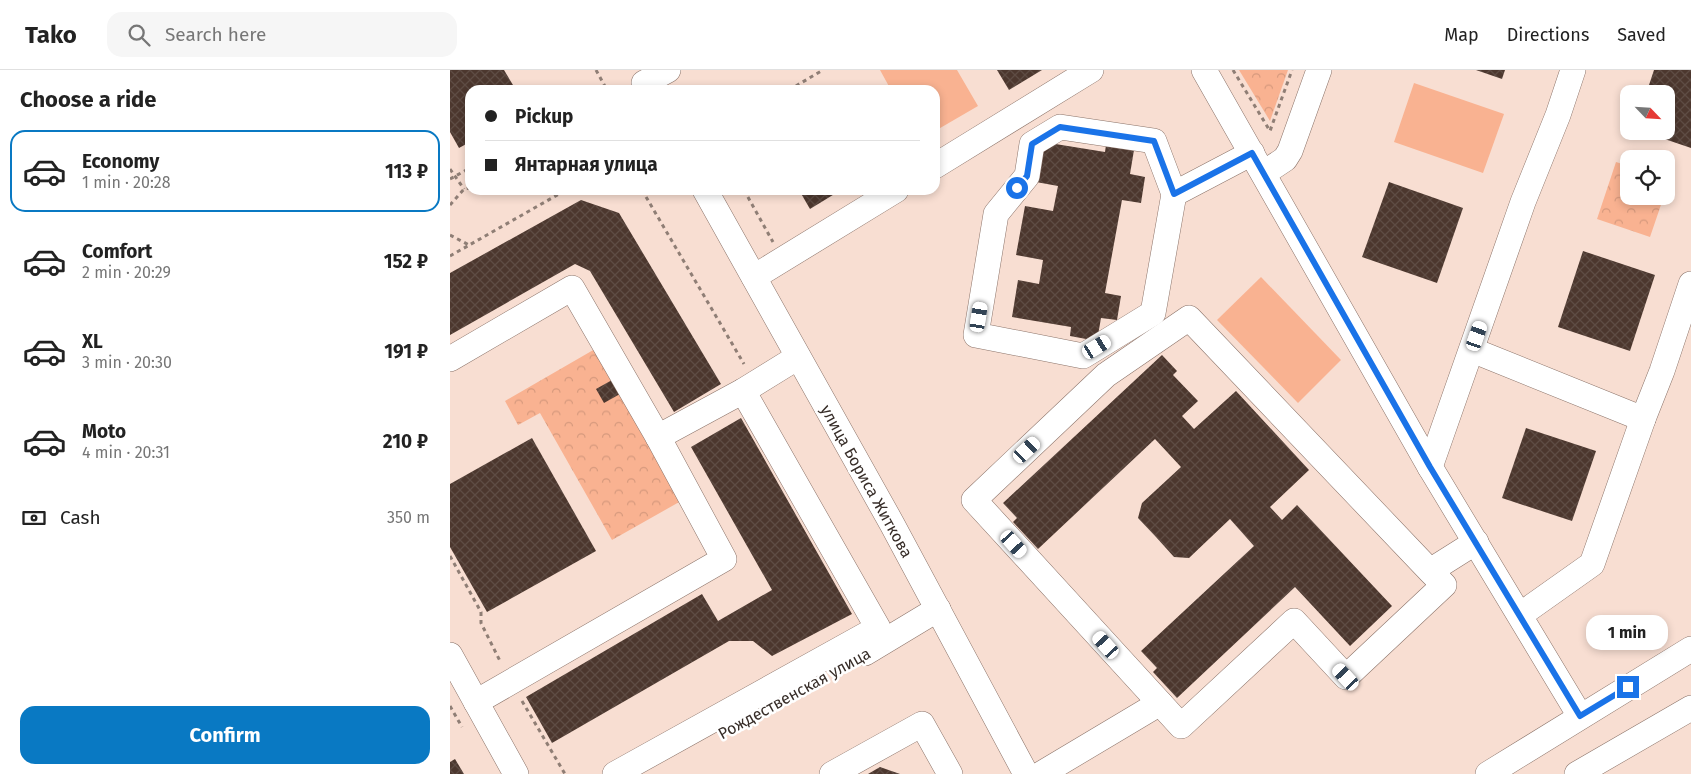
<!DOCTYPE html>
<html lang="en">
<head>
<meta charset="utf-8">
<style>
	body { margin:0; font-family:"Fira Sans",sans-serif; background:#f6f6f6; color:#222; height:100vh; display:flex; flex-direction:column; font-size:19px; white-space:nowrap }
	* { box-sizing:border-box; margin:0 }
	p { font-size:16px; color:#767676 }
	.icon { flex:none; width:28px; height:28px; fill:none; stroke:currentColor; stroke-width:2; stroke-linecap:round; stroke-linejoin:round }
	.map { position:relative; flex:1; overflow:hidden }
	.sheet { display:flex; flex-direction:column; background:#fff; width:450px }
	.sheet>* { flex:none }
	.banner { position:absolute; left:15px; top:15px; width:475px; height:110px; border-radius:15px; box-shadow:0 2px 8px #0003; display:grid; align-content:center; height:110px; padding:0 20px; background:#fff }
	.needle { width:32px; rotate:115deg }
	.controls { position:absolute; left:1170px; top:15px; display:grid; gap:10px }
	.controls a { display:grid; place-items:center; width:55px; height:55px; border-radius:10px; background:#fff; box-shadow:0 2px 8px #0003; font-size:25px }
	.end { position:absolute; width:22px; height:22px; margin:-11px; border:6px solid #1a73e8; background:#fff; box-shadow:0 0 0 2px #fff }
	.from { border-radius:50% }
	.bubble { position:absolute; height:35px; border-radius:15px; background:#fff; box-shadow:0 2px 8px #0003; font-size:16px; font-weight:700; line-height:35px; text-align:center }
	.car { position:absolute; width:15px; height:30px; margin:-15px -8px; border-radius:6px; box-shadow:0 0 4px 1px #0007; background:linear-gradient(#fff 24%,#345 0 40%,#fff 0 76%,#345 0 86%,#fff 0) }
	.banner b { display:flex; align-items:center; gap:18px; height:48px; font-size:19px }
	.banner b+b { border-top:1px solid #e0e0e0 }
	.banner i { width:12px; height:12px; background:#222 }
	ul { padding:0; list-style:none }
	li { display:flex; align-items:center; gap:15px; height:82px; margin:0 10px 8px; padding:0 10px; border:2px solid transparent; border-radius:15px }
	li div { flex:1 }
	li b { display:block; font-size:19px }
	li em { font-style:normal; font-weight:700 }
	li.selected { border-color:#0979c3 }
	li>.icon { width:45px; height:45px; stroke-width:1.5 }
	h2 { padding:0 20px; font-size:22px; line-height:60px }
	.pay { display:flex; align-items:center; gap:12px; height:55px; padding:0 20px; font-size:19px }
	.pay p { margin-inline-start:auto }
	.cta { display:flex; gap:10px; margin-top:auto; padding:10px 20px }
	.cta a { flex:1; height:58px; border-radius:15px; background:#0979c3; color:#fff; font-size:20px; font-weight:700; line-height:58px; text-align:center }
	header { display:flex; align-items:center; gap:30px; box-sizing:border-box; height:70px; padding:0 25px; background:#fff; border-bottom:1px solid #e0e0e0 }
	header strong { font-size:24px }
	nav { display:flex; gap:28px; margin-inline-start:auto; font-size:18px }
	.search { width:350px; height:45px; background:#f6f6f6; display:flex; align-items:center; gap:12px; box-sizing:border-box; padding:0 18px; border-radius:15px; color:#767676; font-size:19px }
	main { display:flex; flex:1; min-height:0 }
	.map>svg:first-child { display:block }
</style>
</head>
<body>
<header>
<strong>Tako</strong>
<div class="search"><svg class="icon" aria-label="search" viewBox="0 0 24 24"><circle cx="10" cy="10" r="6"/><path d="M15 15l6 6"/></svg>Search here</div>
<nav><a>Map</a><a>Directions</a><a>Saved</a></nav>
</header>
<main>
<section class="sheet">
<h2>Choose a ride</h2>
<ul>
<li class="selected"><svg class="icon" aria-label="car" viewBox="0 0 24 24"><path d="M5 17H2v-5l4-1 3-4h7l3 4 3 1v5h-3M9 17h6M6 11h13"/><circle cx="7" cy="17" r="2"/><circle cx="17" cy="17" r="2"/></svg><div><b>Economy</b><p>1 min · 20:28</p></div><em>113 ₽</em></li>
<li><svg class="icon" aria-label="car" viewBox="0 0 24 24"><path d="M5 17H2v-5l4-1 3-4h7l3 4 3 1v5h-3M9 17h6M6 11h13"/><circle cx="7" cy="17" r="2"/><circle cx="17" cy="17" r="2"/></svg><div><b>Comfort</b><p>2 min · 20:29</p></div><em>152 ₽</em></li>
<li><svg class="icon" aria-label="car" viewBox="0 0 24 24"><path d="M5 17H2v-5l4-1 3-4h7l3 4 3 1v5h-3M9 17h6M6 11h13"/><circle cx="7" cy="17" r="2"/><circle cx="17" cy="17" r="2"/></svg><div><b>XL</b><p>3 min · 20:30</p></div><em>191 ₽</em></li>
<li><svg class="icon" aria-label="car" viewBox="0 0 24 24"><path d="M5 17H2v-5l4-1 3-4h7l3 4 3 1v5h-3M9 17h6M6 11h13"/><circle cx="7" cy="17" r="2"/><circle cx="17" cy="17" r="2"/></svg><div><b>Moto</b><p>4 min · 20:31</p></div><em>210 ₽</em></li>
</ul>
<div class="pay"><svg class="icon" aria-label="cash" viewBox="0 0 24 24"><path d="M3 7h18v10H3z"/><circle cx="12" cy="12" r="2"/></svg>Cash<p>350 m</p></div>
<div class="cta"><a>Confirm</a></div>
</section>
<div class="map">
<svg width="1241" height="704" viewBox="0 0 1241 704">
	<defs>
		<pattern id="park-crowns" width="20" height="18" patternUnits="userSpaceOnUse" patternTransform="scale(1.25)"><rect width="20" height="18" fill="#f9b291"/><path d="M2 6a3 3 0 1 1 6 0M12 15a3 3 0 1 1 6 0" fill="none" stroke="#d6997d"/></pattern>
		<pattern id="building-cross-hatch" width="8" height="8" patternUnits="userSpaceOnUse" patternTransform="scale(1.25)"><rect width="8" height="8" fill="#4c372e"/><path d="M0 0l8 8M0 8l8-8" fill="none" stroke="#5e4c44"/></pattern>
	</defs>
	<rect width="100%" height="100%" fill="#f8ded2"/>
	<g fill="url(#park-crowns)">
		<path d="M789,0H838L820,51Z"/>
		<path d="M1166,92L1179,96V126H1214L1200,167L1147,149Z"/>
		<path d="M145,279L231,431L162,470L90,343L68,355L55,331Z"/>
	</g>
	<g fill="#f9b291">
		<path d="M430,0H507L528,36L485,61V20H441Z"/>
		<path d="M964,13L1054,44L1033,103L944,72Z"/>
		<path d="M811,207L891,290L848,333L767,250Z"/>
	</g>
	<g fill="url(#building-cross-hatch)">
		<path d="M0,0H54L66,20H20V72L9,78L0,62Z"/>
		<path d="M547,0H592L559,20Z"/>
		<path d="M1026,0H1055L1052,9Z"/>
		<path d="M1204,0H1241V78L1194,62L1216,61V24H1196Z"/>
		<path d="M593,72L655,82L656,75L684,80L680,104L695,107L691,133L672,130L655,223L671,226L667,250L651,248L647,271L620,266L621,257L562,247L568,210L589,214L593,190L566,185L575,136L603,141L608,116L586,112Z"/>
		<path d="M939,112L1013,138L987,213L912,187Z"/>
		<path d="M349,120H391L360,139Z"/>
		<path d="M131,130L169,143L271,314L224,342L140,201L125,194L0,265V203Z"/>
		<path d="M1133,181L1205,205L1180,281L1108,257Z"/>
		<path d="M712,285L727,301L723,305L748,331L732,346L744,359L786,321L859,400L820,437L832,450L847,435L942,536L900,576L845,517L727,628L703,602L707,598L691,581L804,476L780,449L739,488L724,487L706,467L688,448L692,433L731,397L705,369L588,479L563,452L567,448L553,433Z"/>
		<path d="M162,310L170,324L154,333L146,319Z"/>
		<path d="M291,348L402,544L322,586L303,571H279L102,673L76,627L252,524L268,551L322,520L241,377Z"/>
		<path d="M1076,358L1146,381L1122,451L1052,428Z"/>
		<path d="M82,368L146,481L37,542L0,477V414Z"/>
		<path d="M5,689L14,704H0V692Z"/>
		<path d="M430,697L450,704H418Z"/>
	</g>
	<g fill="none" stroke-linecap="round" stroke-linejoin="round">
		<defs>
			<g id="minor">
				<path d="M754,0L980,397L1130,646"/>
				<path d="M194,13L218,0"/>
				<path d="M485,96L641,0"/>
				<path d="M814,103L835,89L840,81L869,0"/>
				<path d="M255,120L442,454L576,704"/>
				<path d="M724,124L704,71L610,57L582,74L577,106L546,144L526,265L633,286L703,243L724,124L802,83"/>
				<path d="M304,207L446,120"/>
				<path d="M1022,280L1193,349"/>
				<path d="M0,289L122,218L208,367L293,321L348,287"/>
				<path d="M980,397L1073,132L1108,45L1123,0"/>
				<path d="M980,501L739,248L656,305L524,430L731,656L844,551L896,607L994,515L980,501L1026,472"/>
				<path d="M1070,545L1142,494L1193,349L1212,301L1241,214"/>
				<path d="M415,583L488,539"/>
				<path d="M0,585L66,704"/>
				<path d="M26,632L274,489L208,367"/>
				<path d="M165,704L428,558L293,321"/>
				<path d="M382,704L472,654L500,704"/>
				<path d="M591,704L710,633"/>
				<path d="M1038,704L1241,579"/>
				<path d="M1127,704L1241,638"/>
			</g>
		</defs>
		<use href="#minor" stroke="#8b7369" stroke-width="26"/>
		<g stroke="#8f7e75" stroke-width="3" stroke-dasharray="4 4" stroke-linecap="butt">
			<path d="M146,0L157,20"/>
			<path d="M783,0L820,61L842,0"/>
			<path d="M339,20L373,0"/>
			<path d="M0,99L14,119"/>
			<path d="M0,109L20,98"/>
			<path d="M192,120L294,294"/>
			<path d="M294,120L323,172"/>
			<path d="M0,135L14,119L20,118"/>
			<path d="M0,165L19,175"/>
			<path d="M0,186L116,120"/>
			<path d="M0,486L31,542V553L51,593"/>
			<path d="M72,631L115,704"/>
			<path d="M0,636L12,657"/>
		</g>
		<use href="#minor" stroke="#fff" stroke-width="25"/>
	</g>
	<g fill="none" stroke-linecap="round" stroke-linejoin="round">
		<path stroke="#1a73e8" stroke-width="6" d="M567,118L577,106L582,74L610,57L704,71L724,124L802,83L980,397L1130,646L1178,617"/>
	</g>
	<g text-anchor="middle" stroke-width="5" stroke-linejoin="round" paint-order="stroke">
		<g font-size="16" fill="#372d28" stroke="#fff">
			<text transform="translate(417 411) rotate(61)" y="6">улица Бориса Житкова</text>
			<text transform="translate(344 623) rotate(-29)" y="6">Рождественская улица</text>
		</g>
	</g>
</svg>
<div class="controls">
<a><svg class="needle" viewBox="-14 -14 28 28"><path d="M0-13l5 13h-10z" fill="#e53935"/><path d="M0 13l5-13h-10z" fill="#767676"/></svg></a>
<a><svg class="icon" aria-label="locate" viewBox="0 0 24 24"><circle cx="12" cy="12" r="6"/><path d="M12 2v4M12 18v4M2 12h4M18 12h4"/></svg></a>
</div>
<i class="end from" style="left:567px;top:118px"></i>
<i class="end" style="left:1178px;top:617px"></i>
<div class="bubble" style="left:1136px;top:545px;width:82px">1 min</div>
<i class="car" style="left:529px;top:247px;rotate:9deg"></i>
<i class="car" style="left:1027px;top:266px;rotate:19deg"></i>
<i class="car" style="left:647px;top:277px;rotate:59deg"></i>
<i class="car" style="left:577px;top:380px;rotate:47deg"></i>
<i class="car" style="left:564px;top:474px;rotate:138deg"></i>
<i class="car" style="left:656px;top:575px;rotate:318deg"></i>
<i class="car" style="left:896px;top:607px;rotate:317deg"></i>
<div class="banner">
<b><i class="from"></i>Pickup</b>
<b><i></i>Янтарная улица</b>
</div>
</div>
</main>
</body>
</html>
